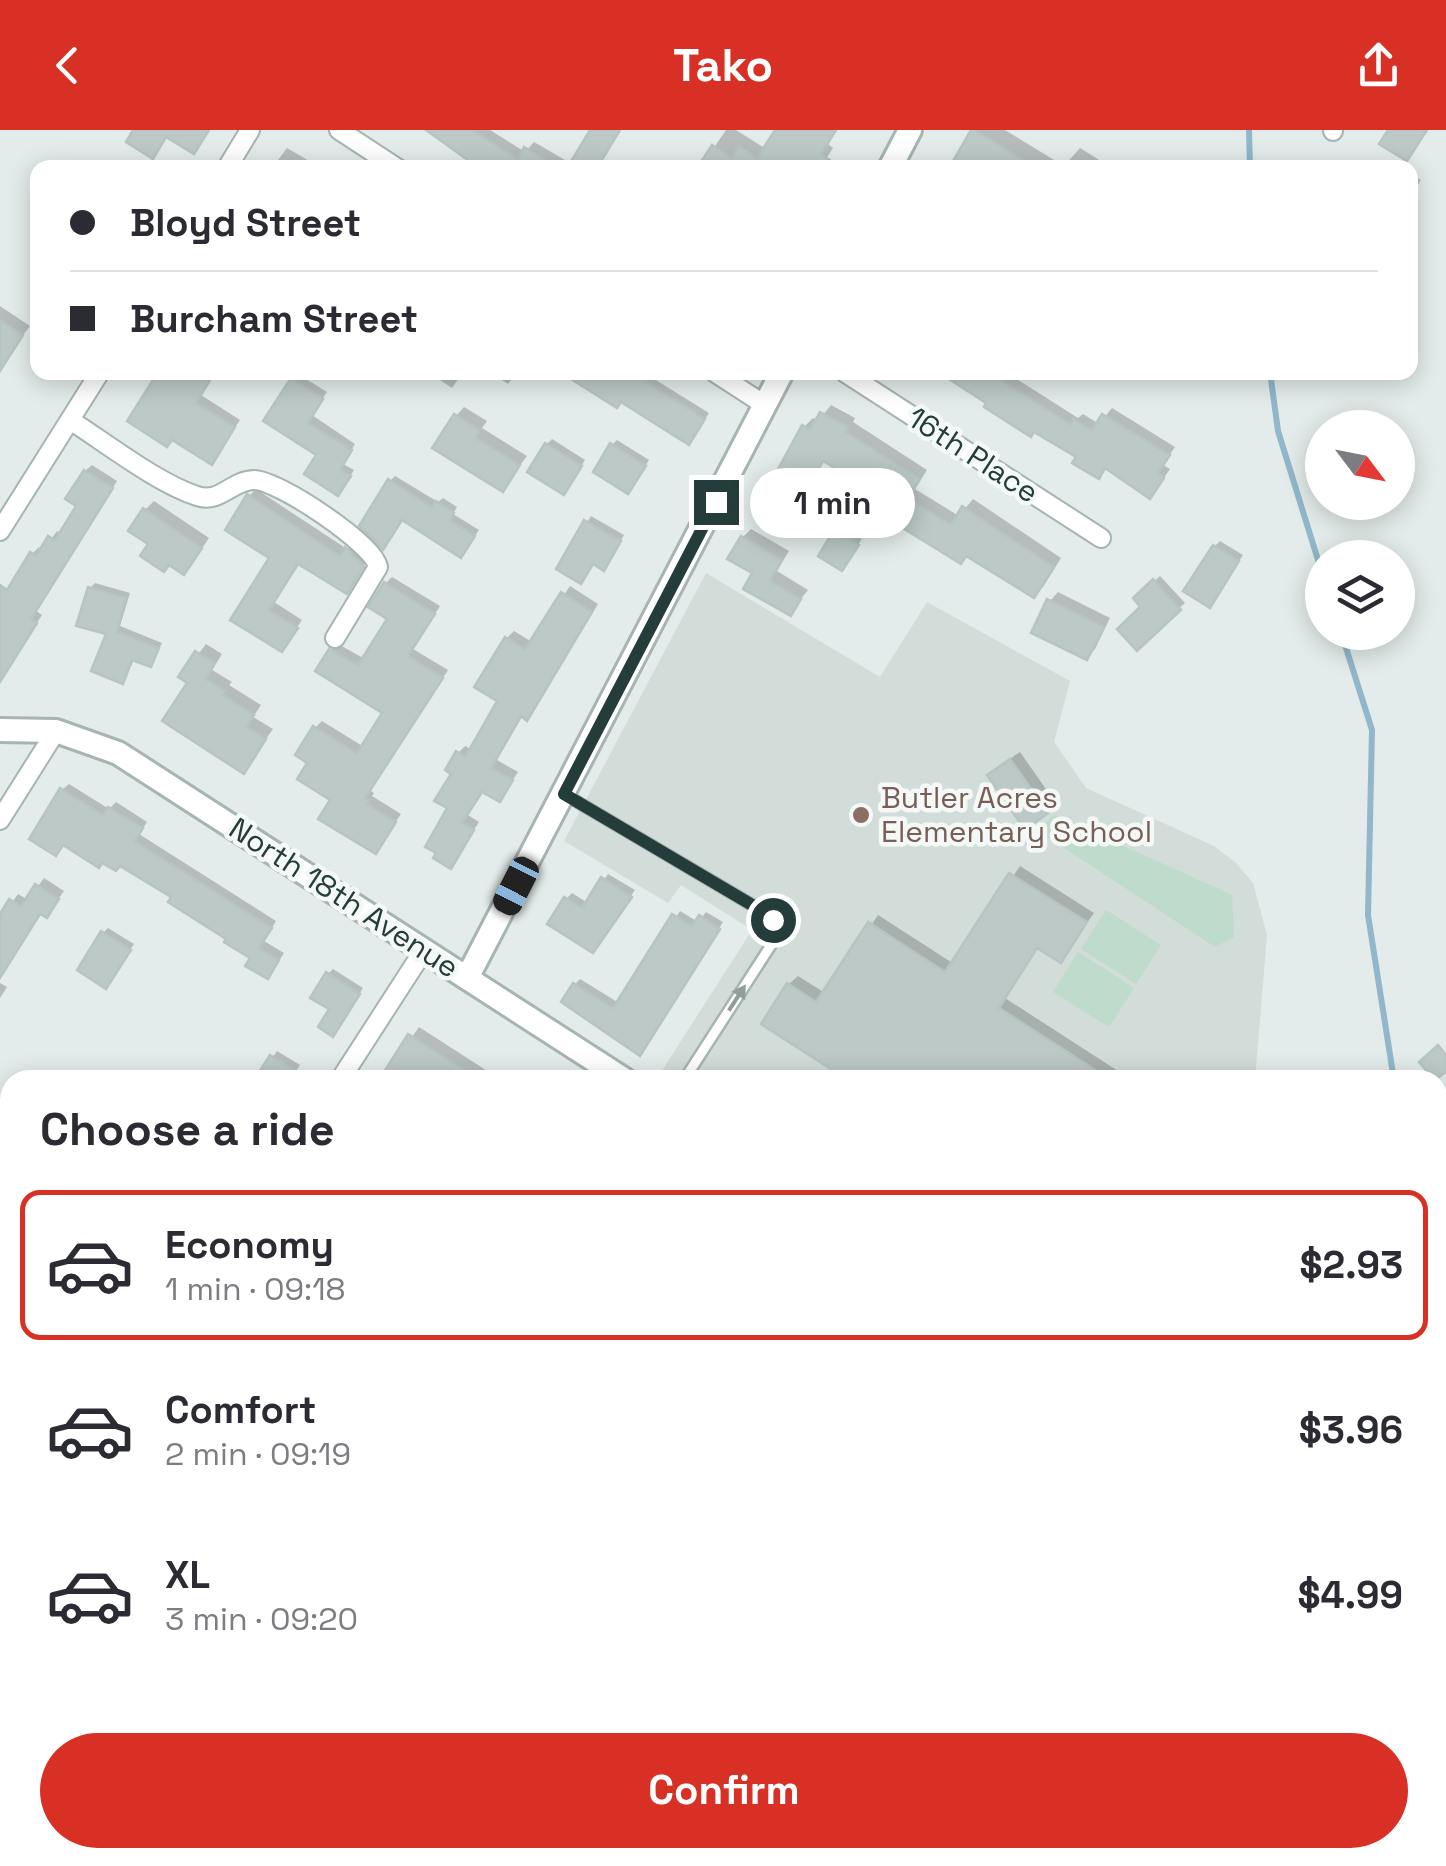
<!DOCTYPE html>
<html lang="en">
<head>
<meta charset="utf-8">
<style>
	body { margin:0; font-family:"Space Grotesk",sans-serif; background:#f7f7f7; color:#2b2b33; height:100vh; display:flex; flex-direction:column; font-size:38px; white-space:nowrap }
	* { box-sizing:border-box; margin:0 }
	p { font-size:32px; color:#7c7c81 }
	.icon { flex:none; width:55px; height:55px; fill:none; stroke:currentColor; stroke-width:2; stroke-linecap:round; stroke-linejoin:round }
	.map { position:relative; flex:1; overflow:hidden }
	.sheet { position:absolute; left:0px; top:940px; width:1448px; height:798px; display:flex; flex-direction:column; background:#fff; border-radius:30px 30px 0 0; box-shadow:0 5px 25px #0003 }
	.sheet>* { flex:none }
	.guide { position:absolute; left:30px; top:30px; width:1388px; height:220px; border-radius:20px; box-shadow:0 5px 25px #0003; display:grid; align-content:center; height:220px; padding:0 40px; background:#fff }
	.needle { width:65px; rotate:122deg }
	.fabs { position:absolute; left:1305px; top:280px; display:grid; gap:20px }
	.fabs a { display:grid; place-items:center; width:110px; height:110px; border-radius:50%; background:#fff; box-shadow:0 5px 25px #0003; font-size:50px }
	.end { position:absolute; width:45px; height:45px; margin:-22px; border:12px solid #243c3a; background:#fff; box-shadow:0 0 0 5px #fff }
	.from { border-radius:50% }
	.bubble { position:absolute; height:70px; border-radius:35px; background:#fff; box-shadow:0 5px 25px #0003; font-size:32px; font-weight:600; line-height:70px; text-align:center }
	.car { position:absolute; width:30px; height:60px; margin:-30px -15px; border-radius:12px; box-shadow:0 0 8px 2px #0007; background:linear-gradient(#222 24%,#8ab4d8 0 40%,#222 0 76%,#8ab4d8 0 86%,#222 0) }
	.guide b { display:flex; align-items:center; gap:35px; height:95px; font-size:38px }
	.guide b+b { border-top:2px solid #e1e1e2 }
	.guide i { width:25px; height:25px; background:#2b2b33 }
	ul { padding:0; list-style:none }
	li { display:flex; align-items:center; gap:30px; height:150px; margin:0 20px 15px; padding:0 20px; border:5px solid transparent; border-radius:20px }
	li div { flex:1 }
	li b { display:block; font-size:38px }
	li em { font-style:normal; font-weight:600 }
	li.current { border-color:#d93025 }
	li>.icon { width:90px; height:90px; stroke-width:1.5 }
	h2 { padding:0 40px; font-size:45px; line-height:120px }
	.primary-button { display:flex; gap:20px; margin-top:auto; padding:20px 40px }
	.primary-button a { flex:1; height:115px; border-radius:60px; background:#d93025; color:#fff; font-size:40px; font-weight:600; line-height:115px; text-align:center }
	header { display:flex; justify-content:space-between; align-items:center; height:130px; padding:0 40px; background:#d93025; color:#fff; font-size:45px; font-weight:600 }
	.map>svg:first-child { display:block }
</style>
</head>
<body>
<header><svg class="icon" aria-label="back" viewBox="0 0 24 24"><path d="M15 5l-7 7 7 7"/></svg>Tako<svg class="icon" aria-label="share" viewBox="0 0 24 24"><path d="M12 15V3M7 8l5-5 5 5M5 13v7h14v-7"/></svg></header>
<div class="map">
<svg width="1446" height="1736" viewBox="0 0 1446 1736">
	<rect width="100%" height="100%" fill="#e3ecea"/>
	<path fill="#d2dcd9" d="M706,443L880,547L927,472L1070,551L1054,612L1086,658L1214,716L1236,733L1253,753L1267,805L1255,950H656L752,800L681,755L668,773L564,711Z"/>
	<g fill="#bedbcc">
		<path d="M1055,685L1232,765L1234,807L1215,817L1037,700Z"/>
		<path d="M1106,780L1161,815L1136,854L1081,819Z"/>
		<path d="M1078,822L1134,858L1109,897L1053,862Z"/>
	</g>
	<g fill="#0003">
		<path d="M431,0H490L525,22L534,12L572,34L593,0H620L598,38H485Z"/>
		<path d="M726,0H736L766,19L778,0H837L828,14L833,18L824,32L702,35Z"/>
		<path d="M974,0H1005L1064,36L1080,18L1112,38H966L956,31Z"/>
		<path d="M287,18L311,32L308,38H272Z"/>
		<path d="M1410,43L1421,50L1410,67Z"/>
		<path d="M0,176L30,196L7,226L0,222Z"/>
		<path d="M159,242H216L201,265L240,290L211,332Z"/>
		<path d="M434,242H463L452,258L432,245Z"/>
		<path d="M490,242H517L508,254Z"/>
		<path d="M586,242H643L709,283L694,307Z"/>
		<path d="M943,242H1006L1078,288L1083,284L1099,294L1112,278L1175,317L1163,335L1170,339L1157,358L1107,336L1098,346L1079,327Z"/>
		<path d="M298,244L327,262L312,285L355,314L343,334L354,340L343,358L320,324L267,290Z"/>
		<path d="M831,275L855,288L853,292L927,340L915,359L959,386L973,369L1061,428L1043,457L1034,465L826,329L806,359L804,297L813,288L818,291Z"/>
		<path d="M464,277L487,291L482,298L527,326L502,359L456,286Z"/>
		<path d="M552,309L585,330L569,356L547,314Z"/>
		<path d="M617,310L649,330L633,355L612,315Z"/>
		<path d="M92,335L117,351L36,481L42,485L6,539L0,535V480L32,424L39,417L43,420L57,401L62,404L79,375L85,341Z"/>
		<path d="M395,346L438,372L443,368L457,377L453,384L479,400L466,419L390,351Z"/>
		<path d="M256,359L347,419L354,413L369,428L347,460L299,432L274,472L302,490L282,519L234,489L273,427L249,366Z"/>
		<path d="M154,371L209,408L192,433L151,413L145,380Z"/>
		<path d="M591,386L624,405L609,433L559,438Z"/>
		<path d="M841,396L862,409L842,438L821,425Z"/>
		<path d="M751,399L789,421L777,441L808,460L790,483L755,442L743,407Z"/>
		<path d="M1220,411L1243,425L1215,469V416Z"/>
		<path d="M1160,446L1185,473L1137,517L1144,477L1136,468Z"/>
		<path d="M392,447L440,476L413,519L448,540L370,660L374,663L372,666L401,684L376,721L334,669L311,632L315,598L322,591L364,617L385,582L331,520L338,514L365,529L391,488L386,453Z"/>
		<path d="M95,453L130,463L120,496L162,513L151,534L135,528L123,551L109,503L90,458Z"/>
		<path d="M570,456L598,474L534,580L527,587L523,585L497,630L518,642L500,669L484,660L468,685L479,692L451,736L450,678L458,623L465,616L472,620L500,570L507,508L514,501L532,512Z"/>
		<path d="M1058,462L1110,488L1095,519L1087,527L1050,471Z"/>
		<path d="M206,514L222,524L212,540L232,552L229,555L261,575L253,587L273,599L244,641L190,552L182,546Z"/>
		<path d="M1020,622L1055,672L1046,681L998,637Z"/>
		<path d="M69,654L109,679L116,672L147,692L139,704L276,791L264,811L284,823L273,840L267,846L253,827L174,767L62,660Z"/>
		<path d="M1020,736L1094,783L1060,830L1039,816L1005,868L1132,950H852L789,854L798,846L825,863L878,785L954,834Z"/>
		<path d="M608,744L635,760L598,814L566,769L572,763L588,773Z"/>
		<path d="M44,748L64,761L47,785L42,782L0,849V789L18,764L28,770Z"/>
		<path d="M680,781L698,792L706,782L723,792L645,917L575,854L580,849L619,873Z"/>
		<path d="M108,798L134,814L111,850L103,803Z"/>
		<path d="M333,839L363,858L338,899L328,844Z"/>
		<path d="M0,853L7,857L0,868Z"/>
		<path d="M419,897L492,944L496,940L514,950H382Z"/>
		<path d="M277,921L300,935L290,950H257Z"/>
		<path d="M10,1304V1374L4,1380L0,1378V1308L6,1311Z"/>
		<path d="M10,1532V1588L0,1582V1548Z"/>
		<path d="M261,1728H296L291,1736H255Z"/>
		<path d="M423,1728H462L457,1736H418Z"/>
		<path d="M938,1728H999L998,1736H937Z"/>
		<path d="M1029,1728H1091L1089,1736H1028Z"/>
		<path d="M1185,1728H1203L1207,1736H1165Z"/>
	</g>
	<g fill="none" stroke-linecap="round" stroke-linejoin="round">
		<g stroke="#90b7cc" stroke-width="6">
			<path d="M1249,0L1250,38"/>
			<path d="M1270,242L1278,301L1322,443"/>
			<path d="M1341,502L1372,600L1368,785L1394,950"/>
			<path d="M1438,1294L1446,1316"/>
		</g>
	</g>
	<g fill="#bcc9c6" stroke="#b6c5c2" stroke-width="2.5">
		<path d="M133,0H209L194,24L166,7L153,29L126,12Z"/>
		<path d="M426,0H472L518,29L524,17L558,38H479Z"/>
		<path d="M590,0H620L597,38H567Z"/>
		<path d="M775,0H836L821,24L841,38H697L712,15L732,28L739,16L757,28Z"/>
		<path d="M971,0H974L1036,38H949Z"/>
		<path d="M1388,0H1427L1407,31L1379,14Z"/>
		<path d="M0,190L23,205L0,241Z"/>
		<path d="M158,242H215L196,273L235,297L212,335L172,310L167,317L127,291Z"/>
		<path d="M560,242H630L705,289L689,315L621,272L617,278Z"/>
		<path d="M938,242H988L1070,294L1073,289L1092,300L1102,284L1170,325L1158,343L1164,348L1150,369L1105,338L1099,349L1072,333L1076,327L1034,302L1031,307L984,277L986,273Z"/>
		<path d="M291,248L323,269L308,293L352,320L340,340L351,346L338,366L304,344L316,325L263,291Z"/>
		<path d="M820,282L848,297L846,302L920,349L908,368L951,395L962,376L1054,437L1034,468L966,426L961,434L848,364L856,351L823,331L806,362L775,345L802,295L810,300Z"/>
		<path d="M454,284L480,300L476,308L520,335L503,362L432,318Z"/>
		<path d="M545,313L582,336L564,365L527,342Z"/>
		<path d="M610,313L646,336L628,364L593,342Z"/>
		<path d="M84,340L113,358L31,489L37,493L0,552V455L7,460L30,422L36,426L48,406L55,410L76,376L65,369Z"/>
		<path d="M388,349L432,377L436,371L454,383L450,390L475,406L461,428L402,390L383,420L359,396Z"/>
		<path d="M247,364L340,426L345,417L364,437L347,464L298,434L269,480L298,498L282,522L230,490L269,428L225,400Z"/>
		<path d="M143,378L202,418L184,445L169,435L164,442L140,426L148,414L128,401Z"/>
		<path d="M584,390L621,411L604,441L593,434L581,454L556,439Z"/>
		<path d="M834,400L859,415L842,441L818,426Z"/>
		<path d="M741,406L782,430L770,451L801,469L791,486L743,459L752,443L727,429Z"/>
		<path d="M1213,415L1239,431L1210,478L1183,461Z"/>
		<path d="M1153,449L1181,480L1137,521L1117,499L1140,477L1133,468Z"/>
		<path d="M384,452L435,484L408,526L443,548L365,668L369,670L367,674L396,692L376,724L318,689L330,670L297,649L307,633L295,625L313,596L357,623L382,583L315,541L329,519L358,535L387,489L368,477Z"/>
		<path d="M88,457L126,468L117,502L159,518L151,537L132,530L123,554L91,541L106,504L76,496Z"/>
		<path d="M561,462L592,482L527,591L521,586L491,638L513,650L500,672L482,662L462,693L474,700L451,739L433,728L436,723L425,717L447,678L434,671L451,644L445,640L456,621L465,627L497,571L474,557L505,507L525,519Z"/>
		<path d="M1047,469L1104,497L1087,530L1031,503Z"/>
		<path d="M195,521L215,533L206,549L225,561L223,565L254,585L247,597L266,609L244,644L162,591L187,553L178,547Z"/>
		<path d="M1010,629L1048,683L1025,700L987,645Z"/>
		<path d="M60,658L103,685L108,677L143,698L135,711L272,798L259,818L279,830L268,849L245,836L250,828L224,812L226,809L168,772L171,767L120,736L116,741L102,733L99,738L63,715L56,726L29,709Z"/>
		<path d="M1009,743L1087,792L1061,833L1037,818L999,878L1111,950H848L761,894L787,853L816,872L868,792L945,842Z"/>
		<path d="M601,747L632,767L593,823L547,794L564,767L582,778Z"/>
		<path d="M35,754L59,769L47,788L40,784L0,848V784L9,769L21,776Z"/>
		<path d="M672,784L692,796L699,785L720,799L640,926L561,872L573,853L613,878Z"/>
		<path d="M101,801L131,820L106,859L77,840Z"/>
		<path d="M326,842L360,864L333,907L318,897L329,879L310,868Z"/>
		<path d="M408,904L480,950H379Z"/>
		<path d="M1438,915L1446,925V942L1435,950L1419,932Z"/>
		<path d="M270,925L310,950H254Z"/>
	</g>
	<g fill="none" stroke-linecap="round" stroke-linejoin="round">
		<defs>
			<path id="service" d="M564,664L764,782C775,790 777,800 773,812L684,950"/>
			<g id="minor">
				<path d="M339,0L397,38"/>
				<path d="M1333,1V0"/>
				<path d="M227,38L250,0"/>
				<path d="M714,242L765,275"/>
				<path d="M844,242L1101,408"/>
				<path d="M70,290C106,313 157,353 197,366C220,374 232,350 254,350C278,350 374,414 378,437L335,508"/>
				<path d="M0,401L100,242"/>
				<path d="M0,690L56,601"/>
				<path d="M340,950L424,820"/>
				<path d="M0,1494L10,1481"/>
				<path d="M351,1736L356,1728"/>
				<path d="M894,1736V1728"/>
			</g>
			<g id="tertiary">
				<path d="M890,38L910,0"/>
				<path d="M0,600L56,601L118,623L625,950"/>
				<path d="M467,848L782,242"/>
				<path d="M802,1736L808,1728"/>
			</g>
		</defs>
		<use href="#service" stroke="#a6b4b2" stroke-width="14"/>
		<use href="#minor" stroke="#a6b4b2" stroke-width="22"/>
		<use href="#tertiary" stroke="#a6b4b2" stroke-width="28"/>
		<use href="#service" stroke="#fff" stroke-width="9"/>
		<use href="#minor" stroke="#fff" stroke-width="18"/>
		<use href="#tertiary" stroke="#fff" stroke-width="22"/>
	</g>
	<defs><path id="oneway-solid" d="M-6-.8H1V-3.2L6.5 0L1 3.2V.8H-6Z" transform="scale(2.5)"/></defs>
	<use fill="#929e9c" href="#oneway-solid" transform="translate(737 868) rotate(-57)"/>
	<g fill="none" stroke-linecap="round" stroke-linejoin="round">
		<path stroke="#243c3a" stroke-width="12" d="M716,372L564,664L764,782L773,790"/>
	</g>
	<circle fill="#8d6e63" stroke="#f4f9f7" stroke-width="4" cx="861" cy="685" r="10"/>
	<g text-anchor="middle" stroke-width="9" stroke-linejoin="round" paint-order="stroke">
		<g font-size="30" fill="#243c3a" stroke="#f4f9f7">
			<text transform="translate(973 325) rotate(33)" y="10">16th Place</text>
			<text transform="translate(344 768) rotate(33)" y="10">North 18th Avenue</text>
		</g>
		<g font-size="30" fill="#785e54" stroke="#f4f9f7" text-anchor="start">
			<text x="881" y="678">Butler Acres<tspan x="881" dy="34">Elementary School</tspan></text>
		</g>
	</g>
</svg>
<div class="fabs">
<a><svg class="needle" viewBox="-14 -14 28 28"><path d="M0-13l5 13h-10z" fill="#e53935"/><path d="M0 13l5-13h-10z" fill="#7c7c81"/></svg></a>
<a><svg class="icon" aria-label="layers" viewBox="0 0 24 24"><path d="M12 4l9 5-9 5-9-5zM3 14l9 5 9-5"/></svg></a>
</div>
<i class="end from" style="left:773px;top:790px"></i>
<i class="end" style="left:716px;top:372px"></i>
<div class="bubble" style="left:750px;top:338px;width:165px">1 min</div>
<i class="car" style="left:516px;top:756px;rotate:207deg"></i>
<div class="guide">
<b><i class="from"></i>Bloyd Street</b>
<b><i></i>Burcham Street</b>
</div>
<section class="sheet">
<h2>Choose a ride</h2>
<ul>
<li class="current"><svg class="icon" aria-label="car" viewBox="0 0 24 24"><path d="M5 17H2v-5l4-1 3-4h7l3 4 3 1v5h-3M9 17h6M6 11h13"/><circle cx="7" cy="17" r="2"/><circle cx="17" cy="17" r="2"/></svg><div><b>Economy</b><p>1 min · 09:18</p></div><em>$2.93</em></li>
<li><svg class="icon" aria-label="car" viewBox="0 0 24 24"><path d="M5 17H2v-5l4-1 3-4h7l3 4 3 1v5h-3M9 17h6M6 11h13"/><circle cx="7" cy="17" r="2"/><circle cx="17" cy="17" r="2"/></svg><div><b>Comfort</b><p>2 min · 09:19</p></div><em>$3.96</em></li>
<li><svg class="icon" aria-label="car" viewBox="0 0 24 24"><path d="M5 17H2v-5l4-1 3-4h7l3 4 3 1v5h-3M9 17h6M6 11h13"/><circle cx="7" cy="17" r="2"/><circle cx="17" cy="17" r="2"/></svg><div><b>XL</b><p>3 min · 09:20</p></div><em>$4.99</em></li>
</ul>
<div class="primary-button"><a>Confirm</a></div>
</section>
</div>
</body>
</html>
